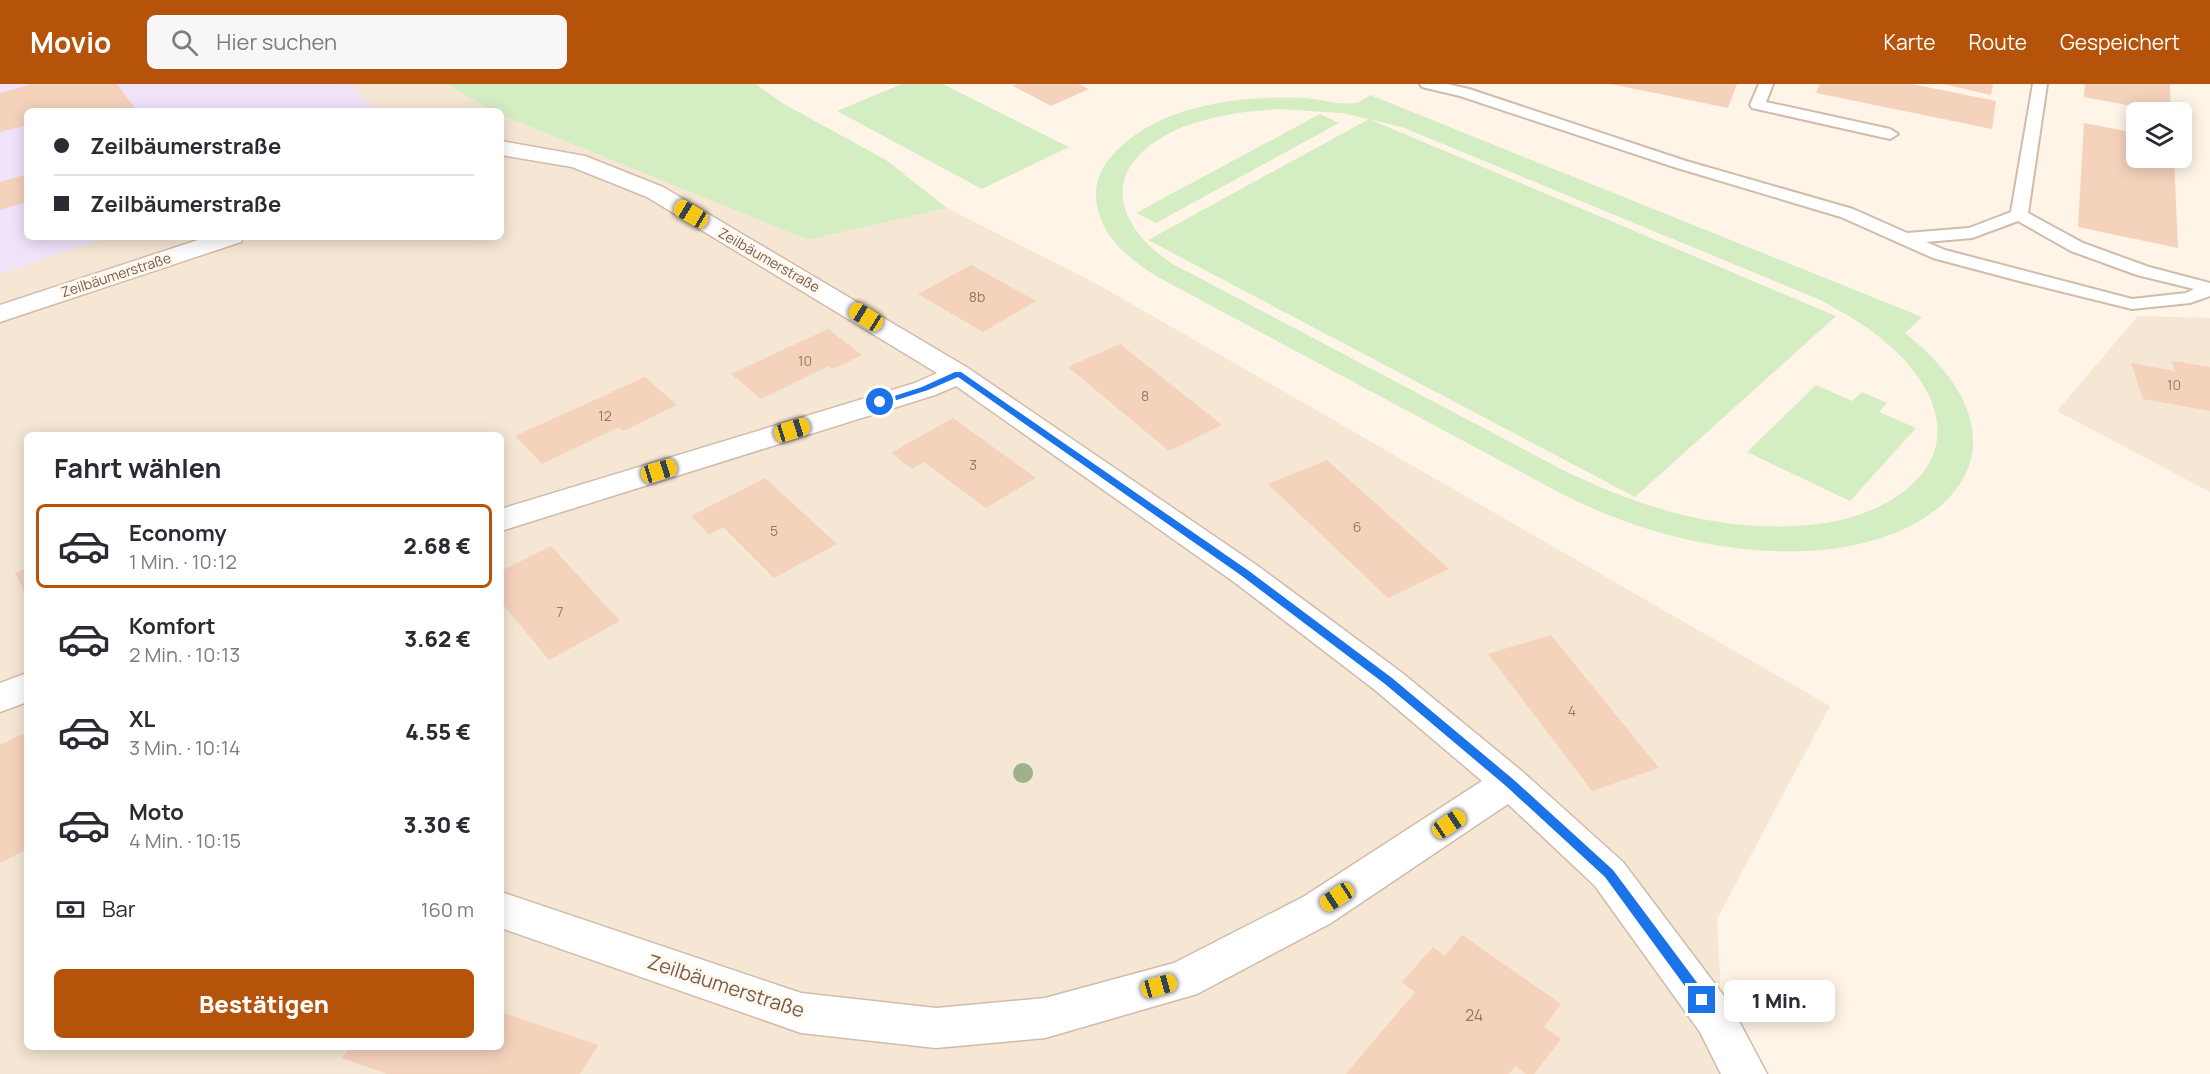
<!DOCTYPE html>
<html lang="de">
<head>
<meta charset="utf-8">
<style>
	body { margin:0; font-family:Manrope,sans-serif; background:#f7f7f7; color:#2b2b33; height:100vh; display:flex; flex-direction:column; font-size:22px; white-space:nowrap }
	* { box-sizing:border-box; margin:0 }
	p { font-size:20px; color:#7c7c81 }
	.icon { flex:none; width:33px; height:33px; fill:none; stroke:currentColor; stroke-width:2; stroke-linecap:round; stroke-linejoin:round }
	.map { position:relative; flex:1; overflow:hidden }
	.side { position:absolute; left:24px; top:348px; width:480px; height:618px; display:flex; flex-direction:column; background:#fff; border-radius:9px; box-shadow:0 3px 15px #0003 }
	.side>* { flex:none }
	.banner { position:absolute; left:24px; top:24px; width:480px; height:132px; border-radius:9px; box-shadow:0 3px 15px #0003; display:grid; align-content:center; height:132px; padding:0 30px; background:#fff }
	.controls { position:absolute; left:2126px; top:18px; display:grid; gap:12px }
	.controls a { display:grid; place-items:center; width:66px; height:66px; border-radius:9px; background:#fff; box-shadow:0 3px 15px #0003; font-size:30px }
	.end { position:absolute; width:27px; height:27px; margin:-14px; border:8px solid #1a73e8; background:#fff; box-shadow:0 0 0 3px #fff }
	.from { border-radius:50% }
	.bubble { position:absolute; height:42px; border-radius:9px; background:#fff; box-shadow:0 3px 15px #0003; font-size:20px; font-weight:800; line-height:42px; text-align:center }
	.car { position:absolute; width:18px; height:36px; margin:-18px -9px; border-radius:8px; box-shadow:0 0 4px 2px #0007; background:linear-gradient(#f5c518 24%,#345 0 40%,#f5c518 0 76%,#345 0 86%,#f5c518 0) }
	.banner b { display:flex; align-items:center; gap:21px; height:57px; font-size:22px }
	.banner b+b { border-top:2px solid #e1e1e2 }
	.banner i { width:15px; height:15px; background:#2b2b33 }
	ul { padding:0; list-style:none }
	li { display:flex; align-items:center; gap:18px; height:84px; margin:0 12px 9px; padding:0 18px; border:3px solid transparent; border-radius:9px }
	li div { flex:1 }
	li b { display:block; font-size:22px }
	li em { font-style:normal; font-weight:800 }
	li.on { border-color:#b45309 }
	li>.icon { width:54px; height:54px; stroke-width:1.5 }
	h2 { padding:0 30px; font-size:27px; line-height:72px }
	.pay { display:flex; align-items:center; gap:15px; height:66px; padding:0 30px; font-size:22px }
	.pay p { margin-inline-start:auto }
	.cta { display:flex; gap:12px; margin-top:auto; padding:12px 30px }
	.cta a { flex:1; height:69px; border-radius:9px; background:#b45309; color:#fff; font-size:24px; font-weight:800; line-height:69px; text-align:center }
	header { display:flex; align-items:center; gap:36px; box-sizing:border-box; height:84px; padding:0 30px; background:#b45309; color:#fff }
	header strong { font-size:28px }
	nav { display:flex; gap:33px; margin-inline-start:auto; font-size:21px }
	.search { width:420px; height:54px; background:#f7f7f7; display:flex; align-items:center; gap:15px; box-sizing:border-box; padding:0 21px; border-radius:9px; color:#7c7c81; font-size:22px }
	.map>svg:first-child { display:block }
</style>
</head>
<body>
<header>
<strong>Movio</strong>
<div class="search"><svg class="icon" aria-label="search" viewBox="0 0 24 24"><circle cx="10" cy="10" r="6"/><path d="M15 15l6 6"/></svg>Hier suchen</div>
<nav><a>Karte</a><a>Route</a><a>Gespeichert</a></nav>
</header>
<div class="map">
<svg width="2210" height="990" viewBox="0 0 2210 990">
	<rect width="100%" height="100%" fill="#fef4e7"/>
	<g fill="#f6e6d4" fill-rule="evenodd">
		<path d="M0,0H447L492,27H27V153H501V31L808,156L947,124L1097,200L1830,622L1717,835L1725,990H0ZM27,351H501V963H27Z"/>
		<path d="M2138,232L2210,234V408L2057,327Z"/>
	</g>
	<path fill="#f1e3fa" d="M0,0H349L377,27H27V153H110L0,190Z"/>
	<g fill="#d5edc3" fill-rule="evenodd">
		<path d="M447,0H756L782,19L886,76L947,124L808,156L501,31V27H492Z"/>
		<path d="M902,0H943L1069,63L982,105L837,27Z"/>
		<path d="M1370,11L1922,233L1905,249C2044,360 1950,462 1804,467C1721,470 1638,448 1564,411L1156,192C1137,180 1118,166 1106,146C1093,122 1091,96 1110,74C1154,21 1239,11 1304,14C1319,15 1340,21 1354,19C1359,19 1366,14 1370,11ZM1278,25L1342,29L1402,43L1818,215C1854,234 1890,255 1915,289C1980,376 1892,434 1810,441C1721,449 1640,424 1561,385L1171,179C1105,133 1104,76 1183,43C1214,31 1246,27 1278,25Z"/>
		<path d="M1320,30L1339,39L1156,139L1136,129Z"/>
		<path d="M1369,35L1836,232L1635,413L1148,156Z"/>
		<path d="M1816,301L1852,317L1862,308L1887,319L1879,328L1916,344L1850,417L1747,368Z"/>
	</g>
	<g fill="#f5d2bc">
		<path d="M32,0H117L137,27H27V41L0,48V9Z"/>
		<path d="M1018,0H1078L1089,5L1051,22L1013,2Z"/>
		<path d="M1611,0H1737L1728,24Z"/>
		<path d="M1820,0H1912L1996,17L1992,45L1816,9Z"/>
		<path d="M1943,0H1993L1991,11Z"/>
		<path d="M2085,0H2170L2171,28H2148V25L2084,13Z"/>
		<path d="M2084,39L2136,49V74H2174L2178,164L2078,143Z"/>
		<path d="M27,90V118L0,126V98Z"/>
		<path d="M971,181L1036,217L983,248L918,210Z"/>
		<path d="M828,245L862,271L833,285L829,282L761,315L731,290Z"/>
		<path d="M1120,260L1222,341L1169,367L1068,283Z"/>
		<path d="M2172,277L2210,283V327L2143,315L2131,279L2175,287Z"/>
		<path d="M645,293L677,321L623,347L619,343L542,380L515,352Z"/>
		<path d="M953,334L1036,394L986,424L924,378L912,385L891,369Z"/>
		<path d="M1327,376L1449,485L1388,514L1268,400Z"/>
		<path d="M765,394L837,460L774,494L723,443L709,451L691,432Z"/>
		<path d="M551,462L620,537L549,576L501,518V487Z"/>
		<path d="M27,484V513L15,489Z"/>
		<path d="M1551,551L1659,684L1592,707L1488,570Z"/>
		<path d="M23,650L27,659V765L0,779V661Z"/>
		<path d="M1462,851L1561,920L1544,943L1561,955L1534,990H1526L1515,982L1509,990H1346L1415,908L1402,898L1433,863L1445,872Z"/>
		<path d="M501,928L598,961L580,990H387L342,974L350,963H501Z"/>
	</g>
	<g fill="none" stroke-linecap="round" stroke-linejoin="round">
		<defs>
			<g id="lane">
				<path d="M1420,0H1447L1469,5L1686,77L1853,125L1907,149L1969,144L2011,128L2033,0H2047L2028,129L2083,159L2149,183L2210,199V212L2190,219L2132,225L2023,198L1933,174L1841,133L1674,83L1460,12L1422,3ZM2018,137L2071,167L2137,191L2194,205L2186,209L2132,215L1945,166L1926,158L1972,154Z"/>
				<path d="M1759,0H1773L1766,18L1890,45L1898,50L1890,55L1752,24L1750,21Z"/>
			</g>
			<g id="street">
				<path d="M501,57L585,72L663,103L968,284L1258,482L1401,588L1523,688L1623,778L1730,920L1767,990H1721L1700,948L1595,802L1508,720L1331,839L1197,910L1045,954L936,964L801,949L501,844V808L801,909L936,924L1045,914L1174,879L1303,813L1482,697L1375,606L1234,498L956,302L935,311L501,447V425L915,299L937,289L647,113L572,83L501,71Z"/>
				<path d="M207,153H244L241,158L0,238V221Z"/>
				<path d="M27,589V618L0,628V599Z"/>
			</g>
		</defs>
		<use href="#lane" stroke="#d1bbab" stroke-width="4"/>
		<use href="#street" stroke="#d1bbab" stroke-width="3"/>
		<use href="#lane" fill="#fff" fill-rule="evenodd"/>
		<use href="#street" fill="#fff" fill-rule="evenodd"/>
	</g>
	<circle fill="#9eb18a" cx="1023" cy="689" r="10"/>
	<path fill="#1a73e8" d="M955,288H961L1249,487L1392,594L1514,696L1613,786L1707,912L1708,916L1707,920H1698L1605,793L1506,702L1385,600L1242,492L958,293L928,306L884,320L876,318L922,303Z"/>
	<g text-anchor="middle" stroke-width="6" stroke-linejoin="round" paint-order="stroke">
		<g font-size="14" fill="#7a5949" stroke="#fff8ee">
			<text transform="translate(769 176) rotate(30)" y="5">Zeilbäumerstraße</text>
			<text transform="translate(116 191) rotate(-18)" y="5">Zeilbäumerstraße</text>
		</g>
		<g font-size="14" fill="#976">
			<text x="977" y="218">8b</text>
			<text x="805" y="282">10</text>
			<text x="2174" y="306">10</text>
			<text x="1145" y="317">8</text>
			<text x="605" y="337">12</text>
			<text x="973" y="386">3</text>
			<text x="1357" y="448">6</text>
			<text x="774" y="452">5</text>
			<text x="560" y="533">7</text>
			<text x="1572" y="632">4</text>
		</g>
		<g font-size="16" fill="#976">
			<text x="1474" y="937">24</text>
		</g>
		<g font-size="20" fill="#7a5949" stroke="#fff8ee">
			<text transform="translate(726 902) rotate(18)" y="7">Zeilbäumerstraße</text>
		</g>
	</g>
</svg>
<div class="controls">
<a><svg class="icon" aria-label="layers" viewBox="0 0 24 24"><path d="M12 4l9 5-9 5-9-5zM3 14l9 5 9-5"/></svg></a>
</div>
<i class="end from" style="left:880px;top:318px"></i>
<i class="end" style="left:1702px;top:916px"></i>
<div class="bubble" style="left:1724px;top:896px;width:111px">1 Min.</div>
<i class="car" style="left:691px;top:130px;rotate:301deg"></i>
<i class="car" style="left:866px;top:233px;rotate:302deg"></i>
<i class="car" style="left:792px;top:346px;rotate:73deg"></i>
<i class="car" style="left:659px;top:387px;rotate:73deg"></i>
<i class="car" style="left:1449px;top:740px;rotate:56deg"></i>
<i class="car" style="left:1337px;top:813px;rotate:237deg"></i>
<i class="car" style="left:1159px;top:902px;rotate:74deg"></i>
<div class="banner">
<b><i class="from"></i>Zeilbäumerstraße</b>
<b><i></i>Zeilbäumerstraße</b>
</div>
<section class="side">
<h2>Fahrt wählen</h2>
<ul>
<li class="on"><svg class="icon" aria-label="car" viewBox="0 0 24 24"><path d="M5 17H2v-5l4-1 3-4h7l3 4 3 1v5h-3M9 17h6M6 11h13"/><circle cx="7" cy="17" r="2"/><circle cx="17" cy="17" r="2"/></svg><div><b>Economy</b><p>1 Min. · 10:12</p></div><em>2.68 €</em></li>
<li><svg class="icon" aria-label="car" viewBox="0 0 24 24"><path d="M5 17H2v-5l4-1 3-4h7l3 4 3 1v5h-3M9 17h6M6 11h13"/><circle cx="7" cy="17" r="2"/><circle cx="17" cy="17" r="2"/></svg><div><b>Komfort</b><p>2 Min. · 10:13</p></div><em>3.62 €</em></li>
<li><svg class="icon" aria-label="car" viewBox="0 0 24 24"><path d="M5 17H2v-5l4-1 3-4h7l3 4 3 1v5h-3M9 17h6M6 11h13"/><circle cx="7" cy="17" r="2"/><circle cx="17" cy="17" r="2"/></svg><div><b>XL</b><p>3 Min. · 10:14</p></div><em>4.55 €</em></li>
<li><svg class="icon" aria-label="car" viewBox="0 0 24 24"><path d="M5 17H2v-5l4-1 3-4h7l3 4 3 1v5h-3M9 17h6M6 11h13"/><circle cx="7" cy="17" r="2"/><circle cx="17" cy="17" r="2"/></svg><div><b>Moto</b><p>4 Min. · 10:15</p></div><em>3.30 €</em></li>
</ul>
<div class="pay"><svg class="icon" aria-label="cash" viewBox="0 0 24 24"><path d="M3 7h18v10H3z"/><circle cx="12" cy="12" r="2"/></svg>Bar<p>160 m</p></div>
<div class="cta"><a>Bestätigen</a></div>
</section>
</div>
</body>
</html>
